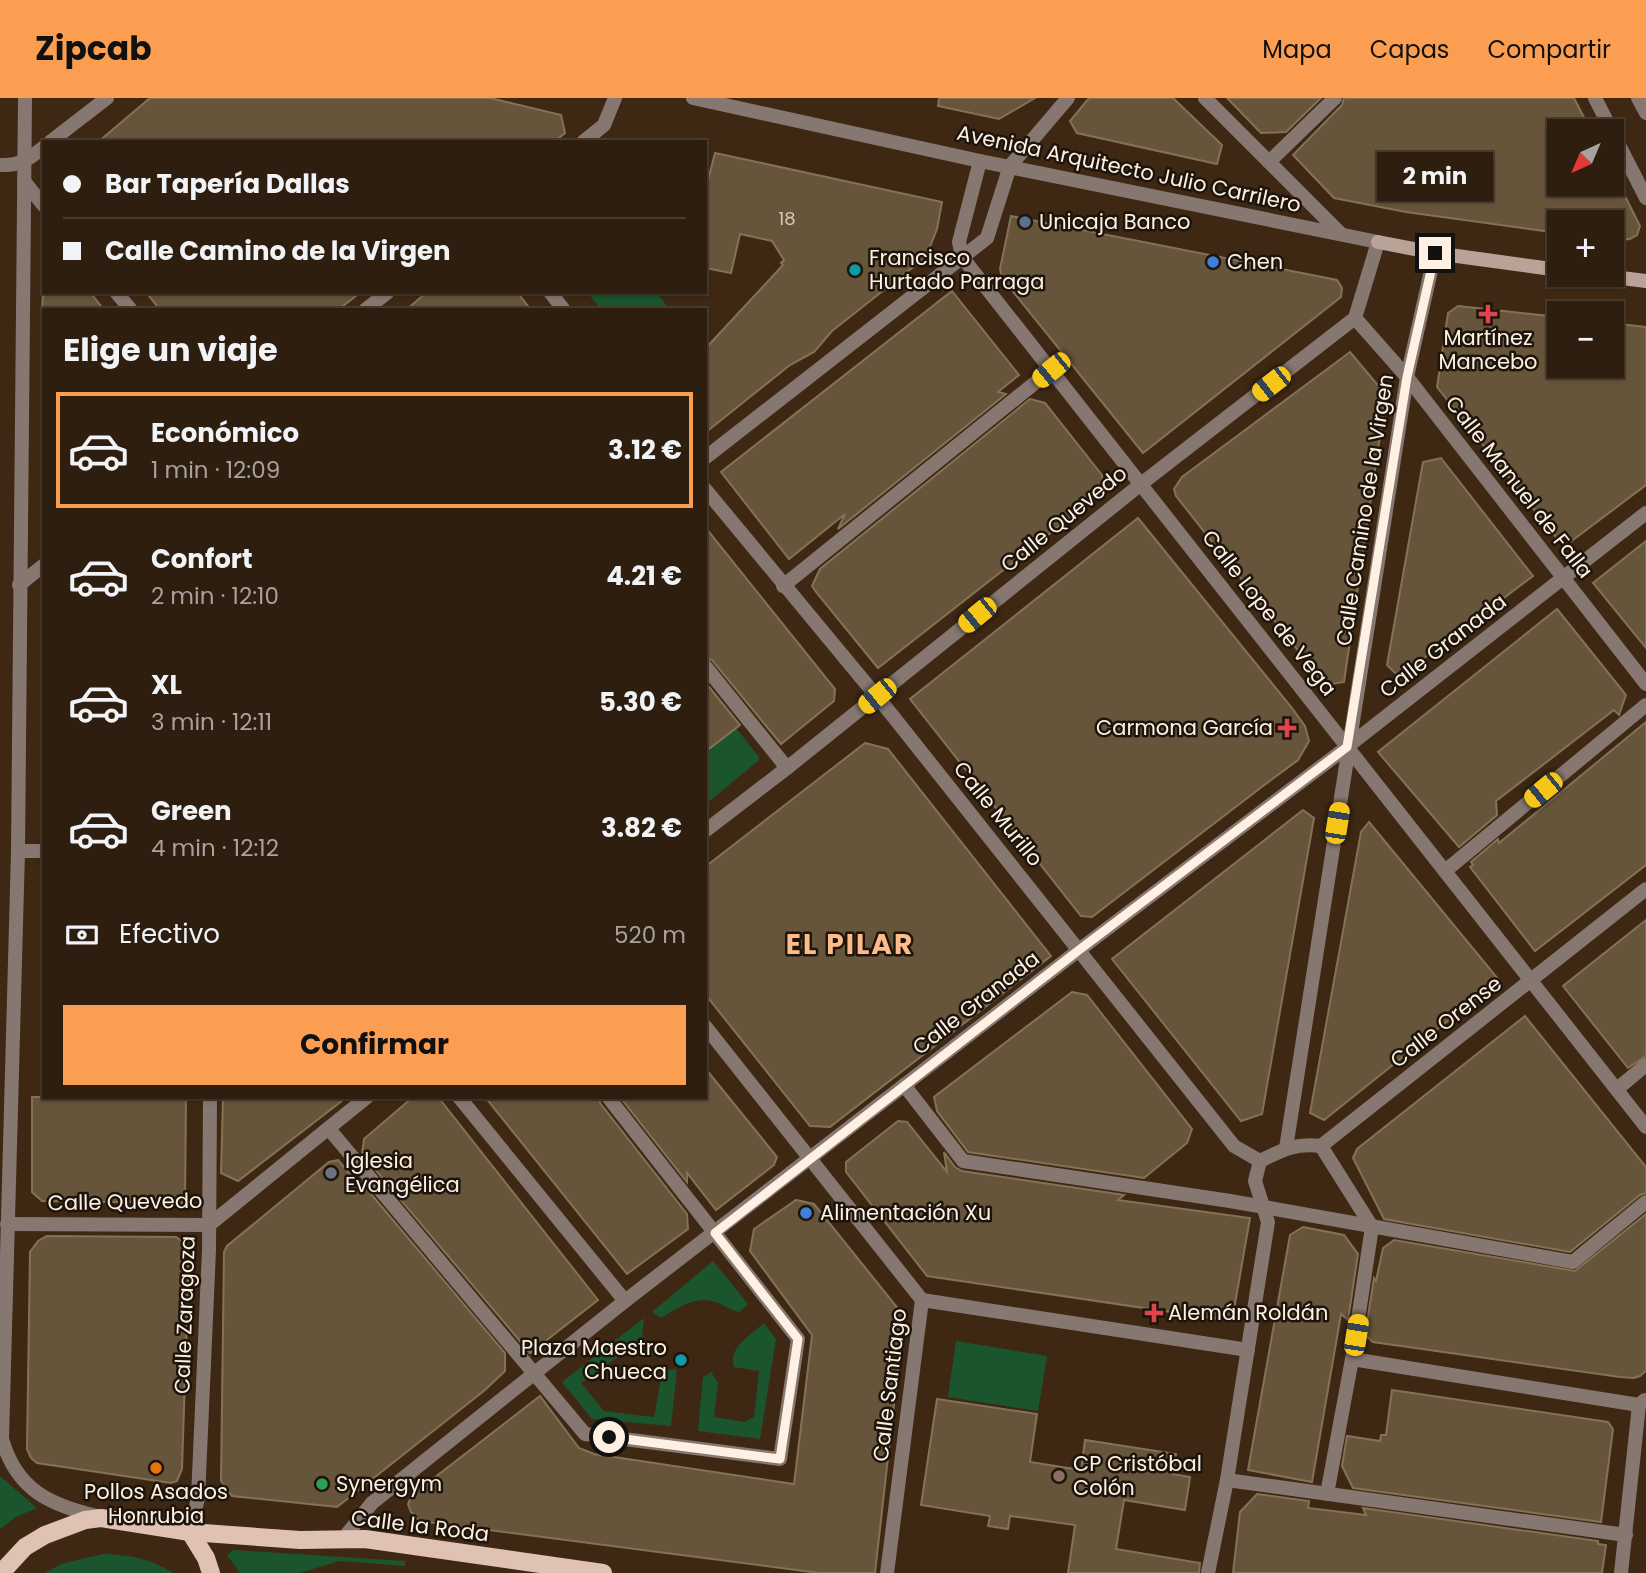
<!DOCTYPE html>
<html lang="es">
<head>
<meta charset="utf-8">
<style>
	body { margin:0; font-family:Poppins,sans-serif; background:#362718; color:#f1f3f6; height:100vh; display:flex; flex-direction:column; font-size:26px; white-space:nowrap }
	* { box-sizing:border-box; margin:0 }
	p { font-size:23px; color:#a7a29e }
	.icon { flex:none; width:38px; height:38px; fill:none; stroke:currentColor; stroke-width:2; stroke-linecap:round; stroke-linejoin:round }
	.map { position:relative; flex:1; overflow:hidden }
	.panel { position:absolute; left:42px; top:210px; width:665px; height:791px; display:flex; flex-direction:column; background:#2e1e0f; border-radius:0px; box-shadow:0 2px 5px #0004,0 0 0 2px #493c2f }
	.panel>* { flex:none }
	.top-card { position:absolute; left:42px; top:42px; width:665px; height:154px; border-radius:0px; box-shadow:0 2px 5px #0004,0 0 0 2px #493c2f; display:grid; align-content:center; height:154px; padding:0 21px; background:#2e1e0f }
	.needle { width:46px; rotate:224deg }
	.tools { position:absolute; left:1547px; top:21px; display:grid; gap:14px }
	.tools a { display:grid; place-items:center; width:77px; height:77px; border-radius:0px; background:#2e1e0f; box-shadow:0 2px 5px #0004,0 0 0 2px #493c2f; font-size:35px }
	.end { position:absolute; width:32px; height:32px; margin:-16px; border:9px solid #fef0e3; background:#111; box-shadow:0 0 0 4px #111 }
	.from { border-radius:50% }
	.bubble { position:absolute; height:49px; border-radius:0px; background:#2e1e0f; box-shadow:0 2px 5px #0004,0 0 0 2px #493c2f; font-size:23px; font-weight:700; line-height:49px; text-align:center }
	.car { position:absolute; width:21px; height:42px; margin:-21px -10px; border-radius:9px; box-shadow:0 0 5px 2px #0007; background:linear-gradient(#f5c518 24%,#345 0 40%,#f5c518 0 76%,#345 0 86%,#f5c518 0) }
	.top-card b { display:flex; align-items:center; gap:24px; height:66px; font-size:26px }
	.top-card b+b { border-top:2px solid #493c2f }
	.top-card i { width:18px; height:18px; background:#f1f3f6 }
	ul { padding:0; list-style:none }
	li { display:flex; align-items:center; gap:21px; height:116px; margin:0 14px 10px; padding:0 7px; border:4px solid transparent; border-radius:0px }
	li div { flex:1 }
	li b { display:block; font-size:26px }
	li em { font-style:normal; font-weight:700 }
	li.selected { border-color:#fb9e51 }
	li>.icon { width:63px; height:63px; stroke-width:1.5 }
	h2 { padding:0 21px; font-size:32px; line-height:84px }
	.pay { display:flex; align-items:center; gap:18px; height:77px; padding:0 21px; font-size:26px }
	.pay p { margin-inline-start:auto }
	.button { display:flex; gap:14px; margin-top:auto; padding:14px 21px }
	.button a { flex:1; height:80px; border-radius:0px; background:#fb9e51; color:#111; font-size:28px; font-weight:700; line-height:80px; text-align:center }
	header { display:flex; align-items:center; gap:42px; box-sizing:border-box; height:98px; padding:0 35px; background:#fb9e51; color:#111 }
	header strong { font-size:33px }
	nav { display:flex; gap:38px; margin-inline-start:auto; font-size:24px }
	.map>svg:first-child { display:block }
</style>
</head>
<body>
<header>
<strong>Zipcab</strong>
<nav><a>Mapa</a><a>Capas</a><a>Compartir</a></nav>
</header>
<div class="map">
<svg width="1646" height="1475" viewBox="0 0 1646 1475">
	<rect width="100%" height="100%" fill="#3e2814"/>
	<g fill="#1b552e">
		<path d="M589,194H656L670,212H601L588,195Z"/>
		<path d="M736,630L759,659V662L705,707V654Z"/>
		<path d="M713,1163L748,1206L739,1214C731,1212 726,1208 718,1205C697,1196 678,1210 661,1220L652,1214Z"/>
		<path d="M644,1220L642,1238L654,1255L646,1261L644,1259L642,1260L632,1249L581,1285L604,1313L654,1319L661,1281L655,1280L663,1273L677,1271L671,1328L592,1321L562,1284Z"/>
		<path d="M764,1225L776,1241L760,1341L698,1333L703,1279L711,1274L718,1285L714,1319L745,1324L754,1319L759,1273L734,1269C728,1249 751,1237 764,1225Z"/>
		<path d="M956,1243L1047,1258L1038,1313L948,1299Z"/>
		<path d="M0,1378L37,1410L16,1419L0,1431Z"/>
		<path d="M233,1452L405,1463V1468L339,1463L300,1475H240L227,1457Z"/>
		<path d="M103,1456C130,1457 151,1461 173,1475H45L61,1466Z"/>
	</g>
	<g fill="#67553b" stroke="#847257" stroke-width="2">
		<path d="M150,0H490L561,17L565,35L554,44H98Z"/>
		<path d="M939,0H1035L999,21L938,8Z"/>
		<path d="M1089,0H1173L1222,47L1217,66L1077,35L1070,23Z"/>
		<path d="M1227,0H1321L1286,34L1261,35Z"/>
		<path d="M1344,0H1574L1591,33H1559V86H1619L1640,128L1637,137L1630,141L1612,143V124H1559V135L1406,114L1334,100L1293,57L1342,7Z"/>
		<path d="M715,55L942,104L937,131L926,159L832,233L814,254L790,267L705,335V251L783,167L781,165L784,162L772,143L740,136L731,175L705,170V94Z"/>
		<path d="M1011,118L1337,182L1342,190L1341,199L1143,355L1002,180L1000,171Z"/>
		<path d="M952,193L1019,277L998,294L1006,296L838,431L845,416L789,461L721,374Z"/>
		<path d="M43,194H90L104,212H42Z"/>
		<path d="M146,194H361L338,212H160Z"/>
		<path d="M427,194H517L531,212H406Z"/>
		<path d="M1458,208L1559,219V268H1612V225L1646,229V387L1569,445L1559,443L1437,289L1448,215Z"/>
		<path d="M1350,254L1386,297L1344,584L1325,587L1176,398L1174,391L1182,379Z"/>
		<path d="M1030,301L1045,305L1102,377L1103,394L878,570L816,494L812,488L820,471Z"/>
		<path d="M1441,360L1533,478L1399,579L1387,567L1423,364Z"/>
		<path d="M1138,420L1292,610L1305,628L1309,643L1298,662L1263,688L1092,819L1081,818L910,601Z"/>
		<path d="M705,429L835,591L834,603L781,646L712,562L705,559Z"/>
		<path d="M1646,443V550L1593,485Z"/>
		<path d="M1557,511L1626,597L1619,617L1614,612L1496,703L1497,717L1459,749L1378,654Z"/>
		<path d="M705,584L740,627L705,654Z"/>
		<path d="M1646,624V767L1535,853L1470,769L1473,767L1471,764L1498,741L1499,745Z"/>
		<path d="M865,645L888,651L1051,858L830,1029L810,1028L705,896V769Z"/>
		<path d="M1303,712L1314,720L1262,1016L1241,1023L1112,861Z"/>
		<path d="M1369,724L1499,882L1324,1022L1310,1015L1361,734Z"/>
		<path d="M1646,822V958L1628,970L1563,888Z"/>
		<path d="M1072,894L1087,897L1192,1031L1187,1045L1144,1080L968,1054L937,1013L934,999Z"/>
		<path d="M1525,918L1646,1069V1095L1640,1097L1570,1154L1384,1121L1353,1060L1357,1051Z"/>
		<path d="M705,970L777,1059L774,1067L716,1112L687,1075V1084L620,999H705Z"/>
		<path d="M32,999H186L185,1105L42,1103L32,1094Z"/>
		<path d="M223,999H347L238,1083L221,1075Z"/>
		<path d="M413,999H438L598,1202L530,1255L362,1056L364,1041Z"/>
		<path d="M485,999H599L600,1005L687,1116L688,1131L627,1176Z"/>
		<path d="M898,1023L907,1024L947,1074L944,1054L955,1069L962,1073L1124,1097L1118,1102L1250,1120L1232,1223L927,1178L846,1074V1064Z"/>
		<path d="M338,1062L360,1088V1083L505,1255V1273L485,1292L337,1409L232,1398L221,1383L224,1154L227,1148L329,1064Z"/>
		<path d="M796,1102L814,1106L904,1218L875,1475H819L419,1423L411,1414L408,1406L412,1397L540,1298L579,1350L594,1356L794,1386L812,1237L750,1153L754,1131Z"/>
		<path d="M1646,1116V1273L1640,1278L1634,1280L1620,1279L1373,1244L1365,1237L1374,1180L1376,1183L1383,1150L1394,1142L1575,1173Z"/>
		<path d="M1303,1129L1344,1137L1358,1156L1348,1222L1341,1216L1312,1384L1248,1372L1290,1137Z"/>
		<path d="M47,1138L176,1139L187,1147L189,1157L182,1371L177,1383L171,1385L37,1365L31,1360L27,1351L30,1154L38,1143Z"/>
		<path d="M1392,1292L1608,1324L1613,1331L1601,1424L1353,1390L1342,1368L1347,1338L1380,1343L1381,1337H1386Z"/>
		<path d="M937,1301L1037,1316L1030,1364L1081,1372L1085,1342L1176,1356L1173,1376L1190,1379L1185,1412L1124,1402L1116,1451L1200,1465L1199,1475H1068L1075,1427L1010,1418L1008,1431L988,1428L990,1418L921,1407Z"/>
		<path d="M1257,1396L1309,1403L1308,1410L1366,1417L1363,1410L1598,1443V1446L1606,1447L1602,1475H1233L1240,1414Z"/>
	</g>
	<g fill="none" stroke-linecap="round" stroke-linejoin="round">
		<g stroke="#867871" stroke-width="14">
			<path d="M25,0L18,753L2,1341C16,1391 49,1407 97,1418"/>
			<path d="M693,0L980,63L1378,144L1355,220L1141,386L787,670L705,733"/>
			<path d="M1205,0L1341,136"/>
			<path d="M1595,0L1646,100"/>
			<path d="M1638,0L1646,15"/>
			<path d="M50,44L107,0"/>
			<path d="M583,44L604,27L615,0"/>
			<path d="M980,63L959,144L962,159L1646,1029"/>
			<path d="M1269,64L1335,0"/>
			<path d="M0,67C20,68 29,61 44,49"/>
			<path d="M24,83L44,108"/>
			<path d="M116,194L131,212"/>
			<path d="M550,194L564,212"/>
			<path d="M365,212L388,194"/>
			<path d="M1355,220L1407,279L1646,586"/>
			<path d="M705,360L987,140L1010,68L1068,0"/>
			<path d="M705,391L892,617L1234,1048L1260,1063"/>
			<path d="M19,487L44,467"/>
			<path d="M783,488L1051,272"/>
			<path d="M705,568L787,670"/>
			<path d="M18,753H44"/>
			<path d="M1445,773L1646,607"/>
			<path d="M705,928L922,1202L887,1475"/>
			<path d="M904,987L963,1063L1230,1103L1573,1164L1646,1104"/>
			<path d="M1617,991L1646,967"/>
			<path d="M459,999L625,1203"/>
			<path d="M329,1031L585,1336L780,1361L798,1241L608,999"/>
			<path d="M1321,1048L1372,1129L1352,1261L1327,1396"/>
			<path d="M1286,1050L1407,279L1435,155"/>
			<path d="M1260,1063C1284,1051 1295,1045 1321,1048L1646,791"/>
			<path d="M7,1126L209,1127L367,999"/>
			<path d="M922,1202L1248,1252"/>
			<path d="M1352,1261L1639,1307"/>
			<path d="M1227,1382L1626,1437"/>
			<path d="M190,1434L198,1400L209,1152L210,999"/>
			<path d="M343,1441L372,1405L625,1203L1079,852L1347,649L1646,415"/>
			<path d="M1208,1475L1227,1382L1268,1124L1255,1083L1260,1063"/>
			<path d="M1621,1475L1639,1307L1645,1302"/>
		</g>
		<g stroke="#b9a297" stroke-width="14">
			<path d="M1378,144L1435,155L1559,172"/>
			<path d="M1598,177L1646,183"/>
		</g>
		<g stroke="#e0c2b5" stroke-width="18">
			<path d="M190,1434L206,1460L211,1475"/>
			<path d="M1,1475L25,1449L45,1437L85,1422L101,1420L190,1434L300,1442L365,1441L603,1475"/>
		</g>
	</g>
	<g fill="none" stroke-linecap="round" stroke-linejoin="round">
		<path stroke="#fef0e3" stroke-width="9" d="M609,1339L780,1361L798,1241L715,1135L1079,852L1347,649L1407,279L1435,155"/>
	</g>
	<circle fill="#5c6f8a" stroke="#1d140b" stroke-width="2.5" cx="1025" cy="124" r="7"/>
	<g fill="#3f7fe0" stroke="#1d140b" stroke-width="2.5">
		<circle cx="1213" cy="164" r="7"/>
		<circle cx="806" cy="1115" r="7"/>
	</g>
	<g fill="#0f9aa8" stroke="#1d140b" stroke-width="2.5">
		<circle cx="855" cy="172" r="7"/>
		<circle cx="681" cy="1262" r="7"/>
	</g>
	<g fill="#e0444e" stroke="#1d140b" stroke-width="2.5">
		<path d="M1484.5 205.5h7v7h7v7h-7v7h-7v-7h-7v-7h7z"/>
		<path d="M1283.5 619.5h7v7h7v7h-7v7h-7v-7h-7v-7h7z"/>
		<path d="M1150.5 1204.5h7v7h7v7h-7v7h-7v-7h-7v-7h7z"/>
	</g>
	<circle fill="#6b7280" stroke="#1d140b" stroke-width="2.5" cx="331" cy="1075" r="7"/>
	<circle fill="#e8710a" stroke="#1d140b" stroke-width="2.5" cx="156" cy="1370" r="7"/>
	<circle fill="#8d6e63" stroke="#1d140b" stroke-width="2.5" cx="1059" cy="1378" r="7"/>
	<circle fill="#2e9e5b" stroke="#1d140b" stroke-width="2.5" cx="322" cy="1386" r="7"/>
	<g text-anchor="middle" stroke-width="5" stroke-linejoin="round" paint-order="stroke">
		<g font-size="18" fill="#d8c9b9">
			<text x="787" y="127">18</text>
		</g>
		<g font-size="21" fill="#fef0e3" stroke="#1d140b">
			<text transform="translate(1129 71) rotate(12)" y="7">Avenida Arquitecto Julio Carrilero</text>
			<text transform="translate(1519 389) rotate(52)" y="7">Calle Manuel de Falla</text>
			<text transform="translate(1365 412) rotate(-81)" y="7">Calle Camino de la Virgen</text>
			<text transform="translate(1064 421) rotate(-39)" y="7">Calle Quevedo</text>
			<text transform="translate(1269 515) rotate(52)" y="7">Calle Lope de Vega</text>
			<text transform="translate(1443 548) rotate(-38)" y="7">Calle Granada</text>
			<text transform="translate(998 716) rotate(51)" y="7">Calle Murillo</text>
			<text transform="translate(976 905) rotate(-38)" y="7">Calle Granada</text>
			<text transform="translate(1446 924) rotate(-38)" y="7">Calle Orense</text>
			<text transform="translate(125 1104) rotate(-1)" y="7">Calle Quevedo</text>
			<text transform="translate(185 1217) rotate(-88)" y="7">Calle Zaragoza</text>
			<text transform="translate(890 1287) rotate(-83)" y="7">Calle Santiago</text>
			<text transform="translate(420 1428) rotate(7)" y="7">Calle la Roda</text>
		</g>
		<g font-size="21" fill="#fef0e3" stroke="#1d140b" text-anchor="start">
			<text x="1039" y="131">Unicaja Banco</text>
			<text x="869" y="167">Francisco<tspan x="869" dy="24">Hurtado Parraga</tspan></text>
			<text x="1227" y="171">Chen</text>
			<text x="1488" y="247" text-anchor="middle">Martínez<tspan x="1488" dy="24">Mancebo</tspan></text>
			<text x="1273" y="637" text-anchor="end">Carmona García</text>
			<text x="345" y="1070">Iglesia<tspan x="345" dy="24">Evangélica</tspan></text>
			<text x="820" y="1122">Alimentación Xu</text>
			<text x="1168" y="1222">Alemán Roldán</text>
			<text x="667" y="1257" text-anchor="end">Plaza Maestro<tspan x="667" dy="24">Chueca</tspan></text>
			<text x="1073" y="1373">CP Cristóbal<tspan x="1073" dy="24">Colón</tspan></text>
			<text x="336" y="1393">Synergym</text>
			<text x="156" y="1401" text-anchor="middle">Pollos Asados<tspan x="156" dy="24">Honrubia</tspan></text>
		</g>
		<g font-size="28" font-weight="bold" letter-spacing="2" fill="#febc8b" stroke="#1d140b">
			<text x="850" y="856">EL PILAR</text>
		</g>
	</g>
</svg>
<div class="tools">
<a><svg class="needle" viewBox="-14 -14 28 28"><path d="M0-13l5 13h-10z" fill="#e53935"/><path d="M0 13l5-13h-10z" fill="#a7a29e"/></svg></a>
<a>+</a>
<a>−</a>
</div>
<i class="end from" style="left:609px;top:1339px"></i>
<i class="end" style="left:1435px;top:155px"></i>
<div class="bubble" style="left:1377px;top:54px;width:116px">2 min</div>
<i class="car" style="left:1051px;top:272px;rotate:231deg"></i>
<i class="car" style="left:1271px;top:286px;rotate:232deg"></i>
<i class="car" style="left:977px;top:517px;rotate:231deg"></i>
<i class="car" style="left:877px;top:598px;rotate:231deg"></i>
<i class="car" style="left:1543px;top:692px;rotate:231deg"></i>
<i class="car" style="left:1337px;top:725px;rotate:9deg"></i>
<i class="car" style="left:1356px;top:1237px;rotate:9deg"></i>
<div class="top-card">
<b><i class="from"></i>Bar Tapería Dallas</b>
<b><i></i>Calle Camino de la Virgen</b>
</div>
<section class="panel">
<h2>Elige un viaje</h2>
<ul>
<li class="selected"><svg class="icon" aria-label="car" viewBox="0 0 24 24"><path d="M5 17H2v-5l4-1 3-4h7l3 4 3 1v5h-3M9 17h6M6 11h13"/><circle cx="7" cy="17" r="2"/><circle cx="17" cy="17" r="2"/></svg><div><b>Económico</b><p>1 min · 12:09</p></div><em>3.12 €</em></li>
<li><svg class="icon" aria-label="car" viewBox="0 0 24 24"><path d="M5 17H2v-5l4-1 3-4h7l3 4 3 1v5h-3M9 17h6M6 11h13"/><circle cx="7" cy="17" r="2"/><circle cx="17" cy="17" r="2"/></svg><div><b>Confort</b><p>2 min · 12:10</p></div><em>4.21 €</em></li>
<li><svg class="icon" aria-label="car" viewBox="0 0 24 24"><path d="M5 17H2v-5l4-1 3-4h7l3 4 3 1v5h-3M9 17h6M6 11h13"/><circle cx="7" cy="17" r="2"/><circle cx="17" cy="17" r="2"/></svg><div><b>XL</b><p>3 min · 12:11</p></div><em>5.30 €</em></li>
<li><svg class="icon" aria-label="car" viewBox="0 0 24 24"><path d="M5 17H2v-5l4-1 3-4h7l3 4 3 1v5h-3M9 17h6M6 11h13"/><circle cx="7" cy="17" r="2"/><circle cx="17" cy="17" r="2"/></svg><div><b>Green</b><p>4 min · 12:12</p></div><em>3.82 €</em></li>
</ul>
<div class="pay"><svg class="icon" aria-label="cash" viewBox="0 0 24 24"><path d="M3 7h18v10H3z"/><circle cx="12" cy="12" r="2"/></svg>Efectivo<p>520 m</p></div>
<div class="button"><a>Confirmar</a></div>
</section>
</div>
</body>
</html>
